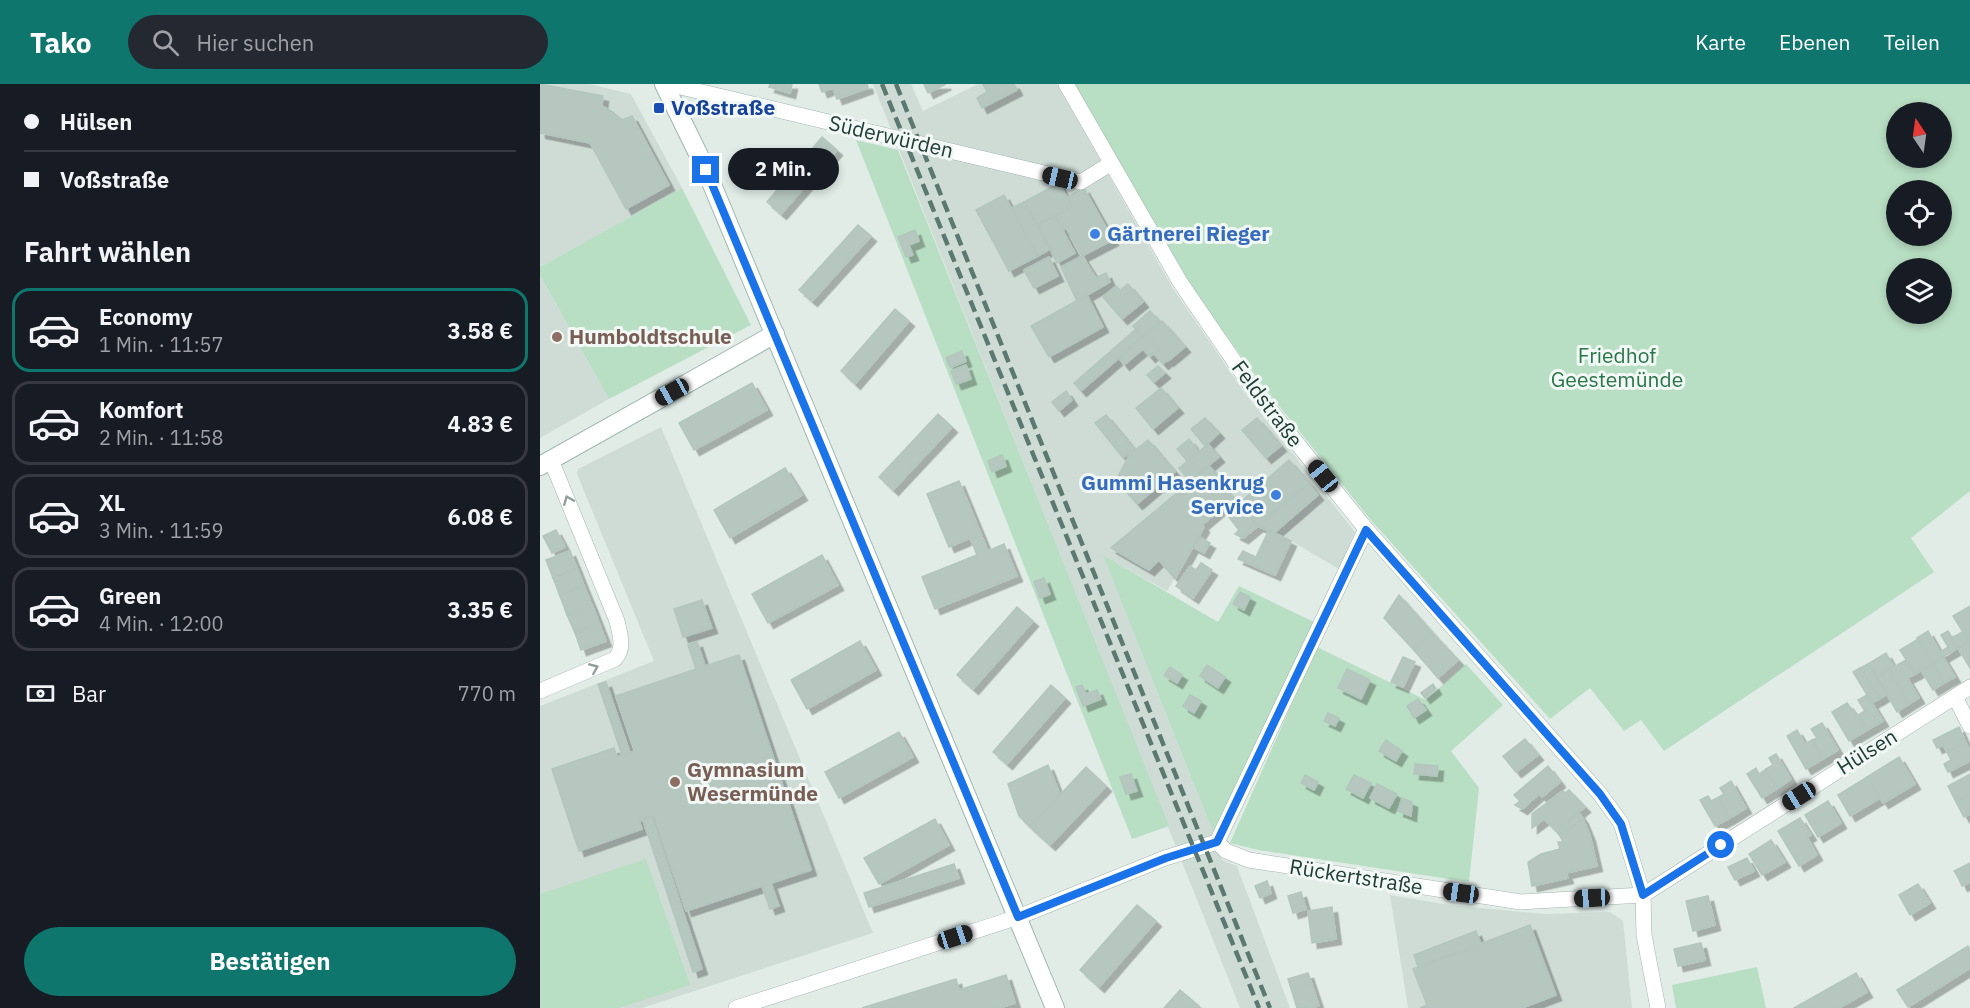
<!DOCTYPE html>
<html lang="de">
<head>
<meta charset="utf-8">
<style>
	body { margin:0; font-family:"IBM Plex Sans",sans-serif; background:#242831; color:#f1f3f6; height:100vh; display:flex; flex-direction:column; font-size:22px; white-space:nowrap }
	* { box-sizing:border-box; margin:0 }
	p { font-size:20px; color:#9ea1a6 }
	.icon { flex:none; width:33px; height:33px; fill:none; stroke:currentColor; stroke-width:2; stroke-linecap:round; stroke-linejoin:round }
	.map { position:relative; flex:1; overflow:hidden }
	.drawer { display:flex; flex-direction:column; background:#171b24; width:540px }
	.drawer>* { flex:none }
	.hud { display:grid; align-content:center; height:132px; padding:0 24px; background:#171b24 }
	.needle { width:39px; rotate:347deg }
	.fabs { position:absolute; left:1346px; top:18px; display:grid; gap:12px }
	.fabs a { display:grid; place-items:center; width:66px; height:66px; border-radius:50%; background:#171b24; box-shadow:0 3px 9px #0003; font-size:30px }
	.end { position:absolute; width:27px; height:27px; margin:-14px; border:8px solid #1a73e8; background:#fff; box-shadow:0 0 0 3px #fff }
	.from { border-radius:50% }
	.bubble { position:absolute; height:42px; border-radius:21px; background:#171b24; box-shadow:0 3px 9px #0003; font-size:20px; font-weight:700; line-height:42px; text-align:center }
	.car { position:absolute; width:18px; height:36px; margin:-18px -9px; border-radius:8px; box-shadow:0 0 4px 2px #0007; background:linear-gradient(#222 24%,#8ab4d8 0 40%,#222 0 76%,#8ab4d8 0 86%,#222 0) }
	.hud b { display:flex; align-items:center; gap:21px; height:57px; font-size:22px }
	.hud b+b { border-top:2px solid #363941 }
	.hud i { width:15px; height:15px; background:#f1f3f6 }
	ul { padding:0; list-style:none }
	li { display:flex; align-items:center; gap:18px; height:84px; margin:0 12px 9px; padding:0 12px; border:3px solid #363941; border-radius:18px }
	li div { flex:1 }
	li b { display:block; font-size:22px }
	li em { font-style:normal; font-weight:700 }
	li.on { border-color:#0f766e }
	li>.icon { width:54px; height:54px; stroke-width:1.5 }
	h2 { padding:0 24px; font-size:27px; line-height:72px }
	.pay { display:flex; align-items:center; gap:15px; height:66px; padding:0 24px; font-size:22px }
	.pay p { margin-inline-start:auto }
	.action { display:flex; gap:12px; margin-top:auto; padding:12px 24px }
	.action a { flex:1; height:69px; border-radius:36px; background:#0f766e; color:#fff; font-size:24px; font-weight:700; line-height:69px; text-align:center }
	header { display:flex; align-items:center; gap:36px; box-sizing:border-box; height:84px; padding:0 30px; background:#0f766e; color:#fff }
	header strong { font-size:28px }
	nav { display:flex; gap:33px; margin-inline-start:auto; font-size:21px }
	.search { width:420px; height:54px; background:#242831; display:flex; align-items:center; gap:15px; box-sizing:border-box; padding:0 21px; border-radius:33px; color:#9ea1a6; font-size:22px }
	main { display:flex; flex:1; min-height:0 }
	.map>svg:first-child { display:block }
</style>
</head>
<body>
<header>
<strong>Tako</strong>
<div class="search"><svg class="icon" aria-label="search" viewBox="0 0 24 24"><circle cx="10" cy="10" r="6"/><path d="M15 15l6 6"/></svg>Hier suchen</div>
<nav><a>Karte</a><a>Ebenen</a><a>Teilen</a></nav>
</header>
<main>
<section class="drawer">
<div class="hud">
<b><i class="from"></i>Hülsen</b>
<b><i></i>Voßstraße</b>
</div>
<h2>Fahrt wählen</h2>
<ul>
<li class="on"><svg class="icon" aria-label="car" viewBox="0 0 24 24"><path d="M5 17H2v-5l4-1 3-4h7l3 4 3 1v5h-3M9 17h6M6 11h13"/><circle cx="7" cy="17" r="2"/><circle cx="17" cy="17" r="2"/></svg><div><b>Economy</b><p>1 Min. · 11:57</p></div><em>3.58 €</em></li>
<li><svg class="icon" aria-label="car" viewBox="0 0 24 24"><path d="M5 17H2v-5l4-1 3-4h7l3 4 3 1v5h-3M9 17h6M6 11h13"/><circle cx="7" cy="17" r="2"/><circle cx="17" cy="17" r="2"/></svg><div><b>Komfort</b><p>2 Min. · 11:58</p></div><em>4.83 €</em></li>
<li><svg class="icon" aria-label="car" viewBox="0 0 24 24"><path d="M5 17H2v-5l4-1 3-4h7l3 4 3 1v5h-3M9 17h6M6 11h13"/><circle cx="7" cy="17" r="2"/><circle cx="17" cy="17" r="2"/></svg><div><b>XL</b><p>3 Min. · 11:59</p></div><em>6.08 €</em></li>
<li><svg class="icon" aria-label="car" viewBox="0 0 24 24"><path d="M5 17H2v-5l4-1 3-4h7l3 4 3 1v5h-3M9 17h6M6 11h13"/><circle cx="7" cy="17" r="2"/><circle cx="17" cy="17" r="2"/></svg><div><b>Green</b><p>4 Min. · 12:00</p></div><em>3.35 €</em></li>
</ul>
<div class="pay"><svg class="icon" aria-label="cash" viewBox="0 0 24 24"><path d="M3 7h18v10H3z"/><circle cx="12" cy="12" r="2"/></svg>Bar<p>770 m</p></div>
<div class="action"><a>Bestätigen</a></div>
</section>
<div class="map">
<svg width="1430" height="924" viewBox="0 0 1430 924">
	<defs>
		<filter id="shadow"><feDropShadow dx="5.5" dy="5.5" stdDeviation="0" flood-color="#0004"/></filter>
	</defs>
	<rect width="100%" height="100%" fill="#e1ece7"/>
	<g fill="#cfdcd6">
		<path d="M0,0H49L91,10L142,104L0,183Z"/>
		<path d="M333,0H371L383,27L438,0H517L632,203L704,308L815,448L799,485L751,457L718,442L703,454L695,450L699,445L681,424L662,440L664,443L627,507L564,472L673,748L676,761L682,776L697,782L750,924H700Z"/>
		<path d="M0,191L69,315L0,354Z"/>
		<path d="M121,343L333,849L102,924H0V622L114,577L37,390L38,385Z"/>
		<path d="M850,811L910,821L1006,830L1070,828L1083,837L1092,924H868Z"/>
	</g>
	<g fill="#b8dec3" fill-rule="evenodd">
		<path d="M534,0H1430V407L1371,454L1394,488L1124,667L1101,636L1084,647L1050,604L1010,635L830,435L720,298L648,199ZM1356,28H1401V74H1356ZM1356,106H1401V152H1356ZM1356,184H1401V230H1356Z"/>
		<path d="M316,56L358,66L629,742L592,755Z"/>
		<path d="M142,104L211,241L69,315L0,191V183Z"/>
		<path d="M563,471L678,538L699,502L776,539L673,748Z"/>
		<path d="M777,563L886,616L926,580L963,621L911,667L939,704L929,798L718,766L690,759Z"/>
		<path d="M106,775L150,901L79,924H0V810Z"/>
		<path d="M1217,883L1226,924H1136L1132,901Z"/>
	</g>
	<g fill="#b6c7c0" stroke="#b3c6be" stroke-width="1.5" filter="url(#shadow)">
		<path d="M0,0L63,12L62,22L73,28L82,36L92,32L129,101L86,125L50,59L0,49Z"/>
		<path d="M230,0H245L243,7L229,3Z"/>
		<path d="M245,0H252L250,9L243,7Z"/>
		<path d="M279,0H327L328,4L297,15L293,4L282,8Z"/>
		<path d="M384,0H406L388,9Z"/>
		<path d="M443,0H474L477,6L442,24L437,14L447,8Z"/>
		<path d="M282,53L297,66L241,130L227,118Z"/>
		<path d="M519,99L532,123L498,140L484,118Z"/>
		<path d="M544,104L573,156L542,172L526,144L523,146L515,132L532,123L527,113Z"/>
		<path d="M464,111L498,172L469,187L436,126Z"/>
		<path d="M484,118L510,165L498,172L471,124Z"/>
		<path d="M515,132L535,169L517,179L498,140Z"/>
		<path d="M318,141L331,152L272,217L259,206Z"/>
		<path d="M375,146L379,157L369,161L373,171L366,173L358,153Z"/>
		<path d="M542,172L556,194L566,189L570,198L537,217L521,183Z"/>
		<path d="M509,173L518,192L494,204L484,186Z"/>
		<path d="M588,200L603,218L582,235L563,213L576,202L580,206Z"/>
		<path d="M547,211L563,243L509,273L491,242Z"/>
		<path d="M355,225L369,237L315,300L301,287Z"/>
		<path d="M610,227L620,238L603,253L593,242Z"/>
		<path d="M622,237L645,263L628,277L627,276L623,280L614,270L619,265L606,250Z"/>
		<path d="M596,245L603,253L541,307L534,299Z"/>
		<path d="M606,250L619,265L610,273L603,265L584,281L579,274Z"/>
		<path d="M422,267L426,277L410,284L406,274Z"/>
		<path d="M426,281L431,295L416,300L411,287Z"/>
		<path d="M618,282L625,289L614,298L607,291Z"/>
		<path d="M212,299L227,326L154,366L139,339Z"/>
		<path d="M621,304L638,324L613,345L596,324Z"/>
		<path d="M526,307L532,316L519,327L512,318Z"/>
		<path d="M398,330L412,343L353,406L339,393Z"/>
		<path d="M566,331L594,365L583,374L555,339Z"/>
		<path d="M665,334L679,349L665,362L651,345Z"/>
		<path d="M717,334L741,362L726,374L702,346Z"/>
		<path d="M649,355L659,368L648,378L637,365Z"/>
		<path d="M608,356L635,388L597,420L576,396L590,370Z"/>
		<path d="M668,360L679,373L650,397L639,384Z"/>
		<path d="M462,371L466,382L452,388L448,377Z"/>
		<path d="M749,376L769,399L718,442L699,419Z"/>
		<path d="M669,382L684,399L671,410L682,424L662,441L664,443L635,495L619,476L609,486L571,464Z"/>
		<path d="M245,384L262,411L190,454L174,426Z"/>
		<path d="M419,397L448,467L464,460L477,492L395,525L382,493L437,471L430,454L409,463L387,410Z"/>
		<path d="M769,399L778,411L734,449L718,442Z"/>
		<path d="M682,401L718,442L703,454L695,450L699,446L671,410Z"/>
		<path d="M16,446L25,463L12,469L3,452Z"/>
		<path d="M729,446L751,457L735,491L712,481Z"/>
		<path d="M659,453L670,459L664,469L653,463Z"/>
		<path d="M30,467L37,484L13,494L6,476Z"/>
		<path d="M703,467L716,473L712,481L698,475Z"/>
		<path d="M282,471L298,501L228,539L212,510Z"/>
		<path d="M661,479L672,486L653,514L636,502L650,482L656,486Z"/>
		<path d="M37,484L44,502L20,512L13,494Z"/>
		<path d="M504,494L510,510L500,514L494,498Z"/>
		<path d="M44,502L52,521L27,531L20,512Z"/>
		<path d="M700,508L710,513L704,526L693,520Z"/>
		<path d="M859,511L892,548L873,565L844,534Z"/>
		<path d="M162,516L172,544L143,553L134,525Z"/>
		<path d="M52,521L59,539L35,549L27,531Z"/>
		<path d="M1430,522V557L1429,558L1413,532Z"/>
		<path d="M477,523L493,537L433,605L417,591Z"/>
		<path d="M59,539L66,557L41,566L35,549Z"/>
		<path d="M1388,547L1403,573L1393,580L1377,554Z"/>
		<path d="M1408,547L1418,564L1411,568L1401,551Z"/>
		<path d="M892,548L918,576L898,594L873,565Z"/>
		<path d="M1422,548L1429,558L1418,564L1412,554Z"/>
		<path d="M1378,555L1393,580L1375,590L1360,566Z"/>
		<path d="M320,557L336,586L267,625L251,596Z"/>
		<path d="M157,558L165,582L199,571L271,786L231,799L239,822L230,825L222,802L146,827L114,732L99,737L102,745L39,767L12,685L74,664L77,673L95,667L76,612L156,585L148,561Z"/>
		<path d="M1429,558L1430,561V584L1418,564Z"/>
		<path d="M1408,563L1411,568L1403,573L1400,568Z"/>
		<path d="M1346,569L1354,583L1337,593L1328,580Z"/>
		<path d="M863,573L875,578L863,603L851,598Z"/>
		<path d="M1403,573L1415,593L1404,599L1393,580Z"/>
		<path d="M1366,576L1375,590L1367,594L1359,580Z"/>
		<path d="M1328,580L1347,610L1339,615L1320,584Z"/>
		<path d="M1359,580L1379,614L1369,620L1349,586Z"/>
		<path d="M1393,580L1404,599L1393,606L1381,586Z"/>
		<path d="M667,581L685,593L678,604L660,592Z"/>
		<path d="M630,583L642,591L637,599L624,591Z"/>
		<path d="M1320,584L1339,615L1332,619L1313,588Z"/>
		<path d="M807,585L830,596L821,615L798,604Z"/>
		<path d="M1349,586L1369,620L1357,628L1337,593Z"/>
		<path d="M66,598L90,669L82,671L58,600Z"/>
		<path d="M893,600L896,605L885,614L881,609Z"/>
		<path d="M511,601L525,614L467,680L453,668Z"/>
		<path d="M542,601L546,610L557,606L561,615L543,622L536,603Z"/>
		<path d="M650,611L661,617L654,629L643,622Z"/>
		<path d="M1327,611L1343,637L1327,646L1318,631L1325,627L1318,616Z"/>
		<path d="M878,615L886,626L874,634L867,622Z"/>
		<path d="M1307,619L1327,646L1309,657L1292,628Z"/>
		<path d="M788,629L799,634L795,642L784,637Z"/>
		<path d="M1282,639L1298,666L1283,675L1272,656L1277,654L1271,645Z"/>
		<path d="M1419,643L1426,659L1407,668L1403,661L1397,664L1393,656Z"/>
		<path d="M1257,646L1265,660L1272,656L1283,675L1266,685L1247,652Z"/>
		<path d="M359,648L373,673L299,714L285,688Z"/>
		<path d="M985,655L998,671L976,688L963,672Z"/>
		<path d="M846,656L862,667L856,677L839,667Z"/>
		<path d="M1426,659L1430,666V677L1408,688L1404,680L1411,676L1407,668Z"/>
		<path d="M1236,670L1251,695L1238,704L1226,685L1233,681L1229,674Z"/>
		<path d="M1359,673L1375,700L1343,719L1327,693Z"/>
		<path d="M875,680L898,682L897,692L874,690Z"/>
		<path d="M508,681L520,711L490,743L479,732L468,700Z"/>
		<path d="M1008,682L1020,698L1002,713L999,710L982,725L975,721L980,717L974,711Z"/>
		<path d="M546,683L566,702L510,761L490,743Z"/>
		<path d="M1216,684L1219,690L1226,685L1238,704L1222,714L1207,690Z"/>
		<path d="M591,690L597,707L586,710L580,693Z"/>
		<path d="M1430,690V711L1416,718L1408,702Z"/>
		<path d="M765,691L778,698L774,706L761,699Z"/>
		<path d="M814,691L831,699L823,714L806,705Z"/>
		<path d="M1327,693L1340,714L1310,732L1298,711Z"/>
		<path d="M1191,697L1206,724L1190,734L1179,713L1184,710L1180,704Z"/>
		<path d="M837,700L857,710L849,724L830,714Z"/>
		<path d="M1029,706L1045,723L1016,747L1004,735L992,744V730L1023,707L1025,709Z"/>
		<path d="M1430,711V730L1424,733L1416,718Z"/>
		<path d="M1168,712L1171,717L1179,713L1190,734L1175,742L1160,716Z"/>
		<path d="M862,714L872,718L871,732L858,727Z"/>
		<path d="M1288,717L1301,739L1278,753L1265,731Z"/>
		<path d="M1039,729L1043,735L1020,752L1016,747Z"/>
		<path d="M112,733L162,885L153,888L103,736Z"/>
		<path d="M1260,734L1271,751L1267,753L1277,771L1259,782L1238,747Z"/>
		<path d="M395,735L409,761L339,800L324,774Z"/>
		<path d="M1043,735L1050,752L1057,782L1026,789L1028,794L992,802L988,778L1001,770L1020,765L1018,758H1023L1020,752Z"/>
		<path d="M1231,756L1245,778L1222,791L1209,770Z"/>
		<path d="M1207,774L1214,787L1195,796L1188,783Z"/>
		<path d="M1430,779V787L1418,793L1414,787Z"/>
		<path d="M414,780L419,794L329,823L324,809Z"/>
		<path d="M1430,787V798L1422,802L1418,793Z"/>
		<path d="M727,797L731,809L720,814L715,802Z"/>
		<path d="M1378,800L1390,819L1370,831L1359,811Z"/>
		<path d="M761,808L766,825L753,829L748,812Z"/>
		<path d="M1168,812L1175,841L1153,847L1146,817Z"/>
		<path d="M597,821L616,837L559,903L540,886Z"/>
		<path d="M792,823L796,855L772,859L768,827Z"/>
		<path d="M990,841L1016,911L982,924H880L887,921L873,885Z"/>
		<path d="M936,847L941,860L878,883L874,871Z"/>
		<path d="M1161,859L1165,876L1138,882L1134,865Z"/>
		<path d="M1428,862L1430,866V884L1368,923L1357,906Z"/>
		<path d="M768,889L779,922L757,924L748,895Z"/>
		<path d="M1316,889L1327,908L1299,924H1254Z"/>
		<path d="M466,891L475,919L459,924H322L416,895L419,906Z"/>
		<path d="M640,906L659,922L657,924H624Z"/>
	</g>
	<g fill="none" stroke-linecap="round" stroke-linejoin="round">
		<defs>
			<g id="street">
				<path d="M128,0L541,98L570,80"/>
				<path d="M526,0L640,198L711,302L826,445L1060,710L1081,739L1103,811L1104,851L1118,924"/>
				<path d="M0,607L75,575C85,564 80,551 77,537L11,376"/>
				<path d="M1415,613L1430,642"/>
				<path d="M677,758L686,767L709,776L981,818L1103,811L1430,603"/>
				<path d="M677,758L826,445"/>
				<path d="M196,924L478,833L625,774L677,758"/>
			</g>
			<g id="secondary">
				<path d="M124,0L166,86L515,924"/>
				<path d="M0,382L235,250"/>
			</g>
		</defs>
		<use href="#street" stroke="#a3b4ae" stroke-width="16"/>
		<use href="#secondary" stroke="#9eb8af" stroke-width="20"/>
		<use href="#street" stroke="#fff" stroke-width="15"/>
		<use href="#secondary" stroke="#fff" stroke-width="18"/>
		<g stroke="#5b7971" stroke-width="4.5" stroke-dasharray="12 6" stroke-linecap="butt">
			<path d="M342,0L719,924"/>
			<path d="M356,0L730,924"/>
		</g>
	</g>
	<defs><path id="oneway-chevron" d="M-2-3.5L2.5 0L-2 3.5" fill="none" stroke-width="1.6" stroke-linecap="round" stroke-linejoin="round" transform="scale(1.5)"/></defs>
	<g stroke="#909e9a">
		<use href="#oneway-chevron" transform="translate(28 416) rotate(-112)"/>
		<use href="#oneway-chevron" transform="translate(54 584) rotate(-23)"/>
	</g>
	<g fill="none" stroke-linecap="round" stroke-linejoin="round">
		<path stroke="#1a73e8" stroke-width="8" d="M166,86L478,833L626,774L677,758L826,446L1060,710L1081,740L1103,811L1181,761"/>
	</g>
	<rect fill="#1a4fb4" stroke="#f1f8f5" stroke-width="2" x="113" y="18" width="12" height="12" rx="3"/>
	<g fill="#3f7fe0" stroke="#f1f8f5" stroke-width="2">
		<circle cx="555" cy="150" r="6"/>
		<circle cx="736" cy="411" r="6"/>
	</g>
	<g fill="#8d6e63" stroke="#f1f8f5" stroke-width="2">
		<circle cx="17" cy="253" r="6"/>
		<circle cx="135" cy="698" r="6"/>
	</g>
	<g text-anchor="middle" stroke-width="6" stroke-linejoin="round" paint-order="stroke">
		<g font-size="21" font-weight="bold" fill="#164399" stroke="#f1f8f5" text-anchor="start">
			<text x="131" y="31">Voßstraße</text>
		</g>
		<g font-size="21" fill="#203d36" stroke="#f1f8f5">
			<text transform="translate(351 53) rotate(13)" y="7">Süderwürden</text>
			<text transform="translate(727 320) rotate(53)" y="7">Feldstraße</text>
			<text transform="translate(1327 668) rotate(-32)" y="7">Hülsen</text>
			<text transform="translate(816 793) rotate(9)" y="7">Rückertstraße</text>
		</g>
		<g font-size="21" font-weight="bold" fill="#366cbe" stroke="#f1f8f5" text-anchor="start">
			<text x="567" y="157">Gärtnerei Rieger</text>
			<text x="724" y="406" text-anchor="end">Gummi Hasenkrug<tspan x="724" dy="24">Service</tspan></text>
		</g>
		<g font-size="21" font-weight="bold" fill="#785e54" stroke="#f1f8f5" text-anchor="start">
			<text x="29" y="260">Humboldtschule</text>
			<text x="147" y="693">Gymnasium<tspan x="147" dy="24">Wesermünde</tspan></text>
		</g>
		<g font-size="21" fill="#297648" stroke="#f1f8f5">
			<text x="1077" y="279">Friedhof<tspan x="1077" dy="24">Geestemünde</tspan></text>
		</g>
	</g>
</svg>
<div class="fabs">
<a><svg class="needle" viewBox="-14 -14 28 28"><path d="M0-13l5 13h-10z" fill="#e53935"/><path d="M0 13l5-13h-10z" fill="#9ea1a6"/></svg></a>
<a><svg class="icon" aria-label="locate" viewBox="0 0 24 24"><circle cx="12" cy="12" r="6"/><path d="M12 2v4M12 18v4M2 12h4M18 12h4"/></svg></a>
<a><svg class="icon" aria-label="layers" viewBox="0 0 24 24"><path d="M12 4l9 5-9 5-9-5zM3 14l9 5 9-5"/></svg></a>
</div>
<i class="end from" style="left:1181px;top:761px"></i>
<i class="end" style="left:166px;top:86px"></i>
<div class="bubble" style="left:188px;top:64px;width:111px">2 Min.</div>
<i class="car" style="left:520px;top:94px;rotate:283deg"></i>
<i class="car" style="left:132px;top:308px;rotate:241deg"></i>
<i class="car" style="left:783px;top:392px;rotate:321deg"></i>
<i class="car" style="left:1259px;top:712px;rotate:238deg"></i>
<i class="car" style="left:921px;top:809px;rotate:278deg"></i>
<i class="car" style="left:1052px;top:814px;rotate:267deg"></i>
<i class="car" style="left:415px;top:853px;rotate:72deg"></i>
</div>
</main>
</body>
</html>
